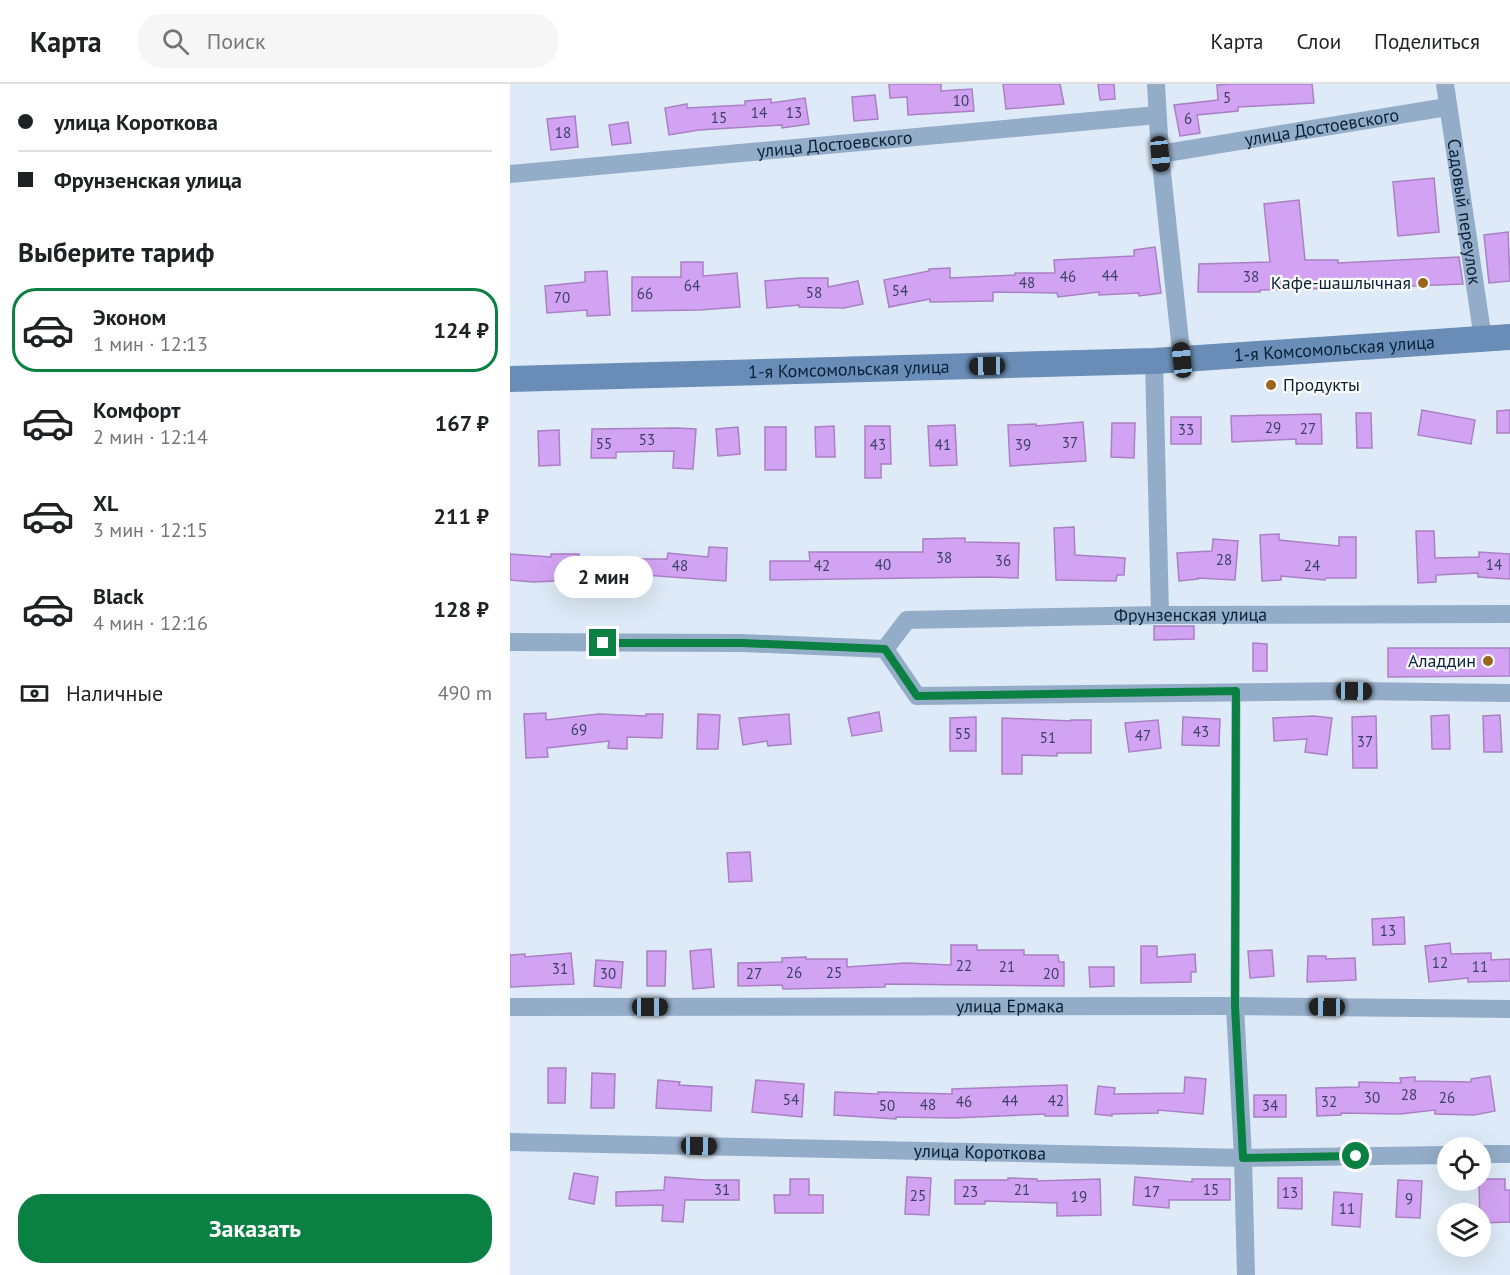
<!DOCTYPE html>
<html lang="ru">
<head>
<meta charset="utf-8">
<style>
	body { margin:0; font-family:"PT Sans",sans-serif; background:#f6f6f6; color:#202124; height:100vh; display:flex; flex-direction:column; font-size:22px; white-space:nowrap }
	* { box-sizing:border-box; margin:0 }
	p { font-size:20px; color:#757577 }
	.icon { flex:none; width:33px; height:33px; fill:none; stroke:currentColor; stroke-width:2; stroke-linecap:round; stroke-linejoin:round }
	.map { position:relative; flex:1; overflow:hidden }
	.side { display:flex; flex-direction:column; background:#fff; width:510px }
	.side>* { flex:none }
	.banner { display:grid; align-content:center; height:132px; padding:0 18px; background:#fff }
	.controls { position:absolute; left:927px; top:1053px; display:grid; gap:12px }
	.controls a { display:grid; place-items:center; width:54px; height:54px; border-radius:50%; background:#fff; box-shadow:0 6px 24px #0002; font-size:30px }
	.end { position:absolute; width:27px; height:27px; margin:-14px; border:8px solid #0b8043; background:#fff; box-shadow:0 0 0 3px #fff }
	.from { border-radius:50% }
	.bubble { position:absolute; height:42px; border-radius:21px; background:#fff; box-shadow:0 6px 24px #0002; font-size:20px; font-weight:800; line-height:42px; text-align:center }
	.car { position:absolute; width:18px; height:36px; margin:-18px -9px; border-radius:8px; box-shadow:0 0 4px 2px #0007; background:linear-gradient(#222 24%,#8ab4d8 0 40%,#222 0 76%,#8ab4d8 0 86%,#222 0) }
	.banner b { display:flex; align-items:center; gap:21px; height:57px; font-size:22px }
	.banner b+b { border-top:2px solid #e0e0e0 }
	.banner i { width:15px; height:15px; background:#202124 }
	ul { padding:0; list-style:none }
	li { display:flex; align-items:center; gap:18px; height:84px; margin:0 12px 9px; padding:0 6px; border:3px solid transparent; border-radius:24px }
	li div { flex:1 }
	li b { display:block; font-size:22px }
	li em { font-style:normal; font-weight:800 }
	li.active { border-color:#0b8043 }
	li>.icon { width:54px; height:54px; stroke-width:1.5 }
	h2 { padding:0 18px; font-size:27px; line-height:72px }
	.pay { display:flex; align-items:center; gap:15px; height:66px; padding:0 18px; font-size:22px }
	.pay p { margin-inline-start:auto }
	.cta { display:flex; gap:12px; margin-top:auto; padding:12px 18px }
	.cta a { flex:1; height:69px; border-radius:24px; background:#0b8043; color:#fff; font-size:24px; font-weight:800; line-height:69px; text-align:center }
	header { display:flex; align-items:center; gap:36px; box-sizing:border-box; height:84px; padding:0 30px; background:#fff; border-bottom:2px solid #e0e0e0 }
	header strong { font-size:28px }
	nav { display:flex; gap:33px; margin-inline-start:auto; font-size:21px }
	.search { width:420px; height:54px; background:#f6f6f6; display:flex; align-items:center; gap:15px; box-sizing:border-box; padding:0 21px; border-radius:24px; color:#757577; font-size:22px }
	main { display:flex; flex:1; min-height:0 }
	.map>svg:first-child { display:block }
</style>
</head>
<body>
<header>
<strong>Карта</strong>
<div class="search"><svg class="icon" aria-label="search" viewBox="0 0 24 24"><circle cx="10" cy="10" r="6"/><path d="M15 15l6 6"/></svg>Поиск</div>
<nav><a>Карта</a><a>Слои</a><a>Поделиться</a></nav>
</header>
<main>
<section class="side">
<div class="banner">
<b><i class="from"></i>улица Короткова</b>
<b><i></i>Фрунзенская улица</b>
</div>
<h2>Выберите тариф</h2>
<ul>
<li class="active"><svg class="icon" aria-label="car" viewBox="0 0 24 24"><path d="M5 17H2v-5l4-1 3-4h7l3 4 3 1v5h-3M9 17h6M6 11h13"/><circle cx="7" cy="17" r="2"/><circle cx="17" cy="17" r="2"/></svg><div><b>Эконом</b><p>1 мин · 12:13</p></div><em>124 ₽</em></li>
<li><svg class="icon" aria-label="car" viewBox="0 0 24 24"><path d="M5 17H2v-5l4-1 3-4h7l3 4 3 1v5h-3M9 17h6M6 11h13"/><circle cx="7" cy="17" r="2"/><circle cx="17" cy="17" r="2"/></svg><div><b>Комфорт</b><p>2 мин · 12:14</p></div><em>167 ₽</em></li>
<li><svg class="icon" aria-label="car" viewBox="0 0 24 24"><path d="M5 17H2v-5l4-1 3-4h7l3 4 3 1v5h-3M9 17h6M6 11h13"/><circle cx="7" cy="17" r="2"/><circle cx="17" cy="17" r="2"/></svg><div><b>XL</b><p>3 мин · 12:15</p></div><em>211 ₽</em></li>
<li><svg class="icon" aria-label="car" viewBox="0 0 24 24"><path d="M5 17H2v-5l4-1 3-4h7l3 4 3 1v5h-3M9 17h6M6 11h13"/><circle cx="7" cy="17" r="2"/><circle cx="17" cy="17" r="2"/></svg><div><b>Black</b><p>4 мин · 12:16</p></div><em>128 ₽</em></li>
</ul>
<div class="pay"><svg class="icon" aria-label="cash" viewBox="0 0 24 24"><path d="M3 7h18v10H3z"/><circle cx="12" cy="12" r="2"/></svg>Наличные<p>490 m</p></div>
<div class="cta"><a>Заказать</a></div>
</section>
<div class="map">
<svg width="1000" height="1191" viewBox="0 0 1000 1191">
	<rect width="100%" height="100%" fill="#deeaf7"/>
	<g fill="#d2a3f2" stroke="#a980c4" stroke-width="1.5">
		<path d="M379,0H431V7L462,5L464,27L398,31L397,13L380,14Z"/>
		<path d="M493,0H550L554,20L496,25Z"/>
		<path d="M588,0H604L605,15L590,16Z"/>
		<path d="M721,0H802L804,19L728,23V27L687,31L690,49L670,52L664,21L708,16L707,1Z"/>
		<path d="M365,11L368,35L344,37L342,13Z"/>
		<path d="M295,14L299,40L272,44V41L189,46L159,51L155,24L177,20V24L235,21V17L261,15V19Z"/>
		<path d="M65,32L68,63L41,66L37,35Z"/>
		<path d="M118,38L121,59L102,61L99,41Z"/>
		<path d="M924,94L929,148L888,152L883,98Z"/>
		<path d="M789,116L795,176H828V179L949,173L953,200L902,202L839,201V204L750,206V208H688L689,180L760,178L754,120Z"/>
		<path d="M998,148L1000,197L979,199L974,151Z"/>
		<path d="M645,163L651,209L629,212V209L589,211V208L548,213L547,209L483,208V217L420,218V215L379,223L374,196L419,187V185L440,184V194L505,191V189H545L544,176L624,172V166Z"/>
		<path d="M171,178H193V192L227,189L230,223L189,226L122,227V193H171Z"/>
		<path d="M97,187L100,231L77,232V226L37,229L35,202L75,198V188Z"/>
		<path d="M290,194H318V203L348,197L353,220L334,224L289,223V221L257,224L255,197Z"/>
		<path d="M912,326L965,336L961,360L908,351Z"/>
		<path d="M1000,326V349H987V327Z"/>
		<path d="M846,329H861L862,364H847Z"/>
		<path d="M811,330L812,360H786V355L722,358L721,332Z"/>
		<rect x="661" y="333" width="30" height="27"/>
		<path d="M573,338L576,377L500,382L498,341L526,340V342Z"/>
		<path d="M602,339H625L624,374L601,373Z"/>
		<path d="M445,341L447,381L420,382L418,342Z"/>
		<path d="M324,342L325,373H306L305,343Z"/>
		<path d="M355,342H380L381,380H371V394H355Z"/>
		<path d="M228,343L230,370L208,372L206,345Z"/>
		<rect x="255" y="343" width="21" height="43"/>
		<path d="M166,344L186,345L183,385L163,384L164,367L106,368V374H81L82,345Z"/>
		<path d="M49,346L50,381L29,382L28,347Z"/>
		<path d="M564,443L565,471L615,474L614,491H607L606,497L546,496L544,444Z"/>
		<path d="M906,447H924L925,474L969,473V468L1000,470V495L968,493V489L926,491V498L908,499Z"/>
		<path d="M769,450V456L829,462V453H846V494H816L815,496L771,492V496L752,497L750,451Z"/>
		<path d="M455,454V458L509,459L508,494L477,493L260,496V477H300L299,468H413V455Z"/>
		<path d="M703,455L728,457L725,496L688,494V495L669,497L667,469L702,467Z"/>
		<path d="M199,463L217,464L216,497L135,491V497L109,496V475H157L158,469L198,473Z"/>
		<path d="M0,470L41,473V470H69V496L23,498L0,496Z"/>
		<path d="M644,542H684V555L644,556Z"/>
		<path d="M743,559L757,560V587H743Z"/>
		<path d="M878,564H1000V592L878,593Z"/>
		<path d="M369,628L372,647L342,652L338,634Z"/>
		<path d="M36,629V636L89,630L136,632V630H153L152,654L117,653V665L98,664L99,657L37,664L38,673L16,674L14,630Z"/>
		<path d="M188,630L210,631L208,665H187Z"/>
		<path d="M279,630L281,660L258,662L257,657L233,661L229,634Z"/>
		<path d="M939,631L940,665H922L921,632Z"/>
		<path d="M990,631L992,668H974L973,632Z"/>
		<path d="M804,632L822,634L817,671L795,668L797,655L764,657L763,634Z"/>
		<path d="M866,632L867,684H843L842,633Z"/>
		<path d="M466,633V667H440V634Z"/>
		<path d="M673,633L710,635L709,662L672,661Z"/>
		<path d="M492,634L561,637V636H581V669H547V672L512,671V690H492Z"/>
		<path d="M648,636L651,664L619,668L615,639Z"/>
		<path d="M240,768L242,797L219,798L217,769Z"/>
		<path d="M894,833L895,860L863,861L862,835Z"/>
		<path d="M940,859L941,870L981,869V876L1000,875V897L958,898V894L919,898L915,862Z"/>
		<path d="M441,861H467V866H514V871H548L549,878H554V902L375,900V903L273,905L272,901L228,902V879L272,878V874L296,873V875H337V883L396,879L441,881Z"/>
		<path d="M631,862H647V873L685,870L686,888H681V898L631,899Z"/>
		<path d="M201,865L204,903L183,905L180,867Z"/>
		<path d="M762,866L764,892L740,894L738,867Z"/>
		<path d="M137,867H156L155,902H137Z"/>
		<path d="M61,869L64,900L0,903V871L15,870V873Z"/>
		<path d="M798,872H816V875L845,874L846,896L797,898Z"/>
		<path d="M86,876L113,878L111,904L84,902Z"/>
		<path d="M579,883H604V902L580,903Z"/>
		<path d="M38,984H56L55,1019H38Z"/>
		<path d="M82,989L105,990L104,1024H81Z"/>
		<path d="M980,992L985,1027L964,1031L925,1030V1026L890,1030L831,1029V1031L807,1032L806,1004L849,1003V998L891,999L890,994L905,993V997L961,998V995Z"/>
		<path d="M675,993L696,995L693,1030L648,1026V1029L602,1030V1032L585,1030L588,1002L605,1004L604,1010L674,1009Z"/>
		<path d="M148,996L170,998L169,1001L202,1003L201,1027L146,1024Z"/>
		<path d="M246,996L294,1000L292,1033L242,1028Z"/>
		<path d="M557,1001L558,1032H535V1030L444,1034L386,1033V1035L324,1031L325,1008L368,1010V1008L442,1010V1005Z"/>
		<rect x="744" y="1011" width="32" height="22"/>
		<path d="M64,1089L88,1093L84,1120L59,1115Z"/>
		<path d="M155,1093L195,1096H229V1116H175L173,1138L152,1137L153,1121L106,1122V1108L154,1106Z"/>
		<path d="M397,1093L421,1094L419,1131L395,1130Z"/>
		<path d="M625,1093L682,1098V1095H720V1116H659V1124L623,1121Z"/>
		<path d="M498,1094L527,1095V1097L590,1095L591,1131L547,1132V1119L475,1117V1120H445V1096H498Z"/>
		<path d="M768,1094H792V1125L768,1124Z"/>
		<path d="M280,1095H299V1111H313V1129H265L264,1111H280Z"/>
		<path d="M970,1095H995V1106H1000V1138L970,1139L969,1096Z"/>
		<path d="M888,1096L912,1097L910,1134L886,1133Z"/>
		<path d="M824,1108L852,1110L850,1143L822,1141Z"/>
	</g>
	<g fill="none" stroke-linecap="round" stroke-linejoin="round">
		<path stroke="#93acc7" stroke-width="9" d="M725,922L726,607"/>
		<g stroke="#93acc7" stroke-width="18">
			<path d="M646,0L650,70L672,276"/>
			<path id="s1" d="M935,0L973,255"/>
			<path id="s2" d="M650,70L937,23"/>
			<path id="s3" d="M0,90L647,31"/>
			<path d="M644,277L650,531"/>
			<path d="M0,558L232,559L375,565L407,612L844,607L1000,609"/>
			<path id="s4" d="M375,565L397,536L650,531L1000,530"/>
			<path d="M725,922L733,1074L736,1191"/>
			<path id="s5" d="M0,923L725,922L1000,925"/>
			<path id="s6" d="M0,1058L733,1074L938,1071"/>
			<path d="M970,1070H1000"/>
		</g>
		<path stroke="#698db6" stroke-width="26" id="s7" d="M0,295L644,277L1000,253"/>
	</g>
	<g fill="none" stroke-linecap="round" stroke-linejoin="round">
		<path stroke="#0b8043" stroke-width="8" d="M93,559H232L375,565L407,612L726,607L725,922L733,1074L846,1072"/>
	</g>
	<g fill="#99661b" stroke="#fff" stroke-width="2">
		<circle cx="913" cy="199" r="6"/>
		<circle cx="761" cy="301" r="6"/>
		<circle cx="978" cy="577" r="6"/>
	</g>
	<g text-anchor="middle" stroke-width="4.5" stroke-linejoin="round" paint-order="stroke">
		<g font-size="15" fill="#3a4166">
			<text x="717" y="19">5</text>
			<text x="451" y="22">10</text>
			<text x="249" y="34">14</text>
			<text x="284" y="34">13</text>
			<text x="209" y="39">15</text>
			<text x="678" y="40">6</text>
			<text x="53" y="54">18</text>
			<text x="600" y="197">44</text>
			<text x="558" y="198">46</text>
			<text x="741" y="198">38</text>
			<text x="517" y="204">48</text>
			<text x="182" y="207">64</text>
			<text x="390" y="212">54</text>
			<text x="304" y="214">58</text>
			<text x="135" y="215">66</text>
			<text x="52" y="219">70</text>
			<text x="763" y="349">29</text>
			<text x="798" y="350">27</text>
			<text x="676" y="351">33</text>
			<text x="137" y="361">53</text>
			<text x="560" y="364">37</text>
			<text x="94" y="365">55</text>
			<text x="368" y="366">43</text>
			<text x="433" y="366">41</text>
			<text x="513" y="366">39</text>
			<text x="434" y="479">38</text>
			<text x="714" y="481">28</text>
			<text x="493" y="482">36</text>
			<text x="373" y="486">40</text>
			<text x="984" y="486">14</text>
			<text x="170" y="487">48</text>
			<text x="312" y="487">42</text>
			<text x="802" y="487">24</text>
			<text x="69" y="651">69</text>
			<text x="691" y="653">43</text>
			<text x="453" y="655">55</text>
			<text x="633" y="657">47</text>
			<text x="538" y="659">51</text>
			<text x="855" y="663">37</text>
			<text x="878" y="852">13</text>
			<text x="930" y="884">12</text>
			<text x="454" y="887">22</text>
			<text x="497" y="888">21</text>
			<text x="970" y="888">11</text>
			<text x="50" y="890">31</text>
			<text x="284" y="894">26</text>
			<text x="324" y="894">25</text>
			<text x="98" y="895">30</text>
			<text x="244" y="895">27</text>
			<text x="541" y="895">20</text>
			<text x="899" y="1016">28</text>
			<text x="862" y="1019">30</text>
			<text x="937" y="1019">26</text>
			<text x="281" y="1021">54</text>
			<text x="500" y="1022">44</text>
			<text x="546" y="1022">42</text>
			<text x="454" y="1023">46</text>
			<text x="819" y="1023">32</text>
			<text x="418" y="1026">48</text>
			<text x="377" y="1027">50</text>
			<text x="760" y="1027">34</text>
			<text x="212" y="1111">31</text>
			<text x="512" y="1111">21</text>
			<text x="701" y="1111">15</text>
			<text x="460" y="1113">23</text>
			<text x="642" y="1113">17</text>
			<text x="780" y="1114">13</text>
			<text x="408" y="1117">25</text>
			<text x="569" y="1118">19</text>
			<text x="899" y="1120">9</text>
			<text x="837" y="1130">11</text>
		</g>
		<g font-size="18" fill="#082037" stroke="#fff">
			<text dy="6" stroke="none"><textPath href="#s2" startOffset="164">улица Достоевского</textPath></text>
			<text dy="6" stroke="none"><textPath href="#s3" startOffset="326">улица Достоевского</textPath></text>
			<text dy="6" stroke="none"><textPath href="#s1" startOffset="129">Садовый переулок</textPath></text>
			<text dy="6" stroke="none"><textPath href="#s7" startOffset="825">1-я Комсомольская улица</textPath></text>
			<text dy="6" stroke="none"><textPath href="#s7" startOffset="339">1-я Комсомольская улица</textPath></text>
			<text dy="6" stroke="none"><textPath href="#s4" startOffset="320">Фрунзенская улица</textPath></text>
			<text dy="6" stroke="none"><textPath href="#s5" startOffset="500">улица Ермака</textPath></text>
			<text dy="6" stroke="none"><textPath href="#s6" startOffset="470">улица Короткова</textPath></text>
		</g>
		<g font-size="18" fill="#082037" stroke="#fff" text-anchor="end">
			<text x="901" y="205">Кафе-шашлычная</text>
			<text x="773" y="307" text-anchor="start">Продукты</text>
			<text x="966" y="583">Аладдин</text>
		</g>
	</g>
</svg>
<div class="controls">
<a><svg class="icon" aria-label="locate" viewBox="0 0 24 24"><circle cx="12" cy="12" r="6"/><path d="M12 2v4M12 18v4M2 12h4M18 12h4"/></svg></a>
<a><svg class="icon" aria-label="layers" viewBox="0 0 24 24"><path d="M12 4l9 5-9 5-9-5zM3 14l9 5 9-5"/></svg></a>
</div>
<i class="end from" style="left:846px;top:1072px"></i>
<i class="end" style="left:93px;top:559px"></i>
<div class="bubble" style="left:44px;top:472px;width:99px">2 мин</div>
<i class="car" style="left:650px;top:70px;rotate:174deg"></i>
<i class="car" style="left:672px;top:276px;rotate:354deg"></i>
<i class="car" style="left:477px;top:282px;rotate:269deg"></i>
<i class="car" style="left:844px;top:607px;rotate:91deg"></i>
<i class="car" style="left:140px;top:923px;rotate:90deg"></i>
<i class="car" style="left:817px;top:923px;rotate:271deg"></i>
<i class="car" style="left:189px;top:1062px;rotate:91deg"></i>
</div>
</main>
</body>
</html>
